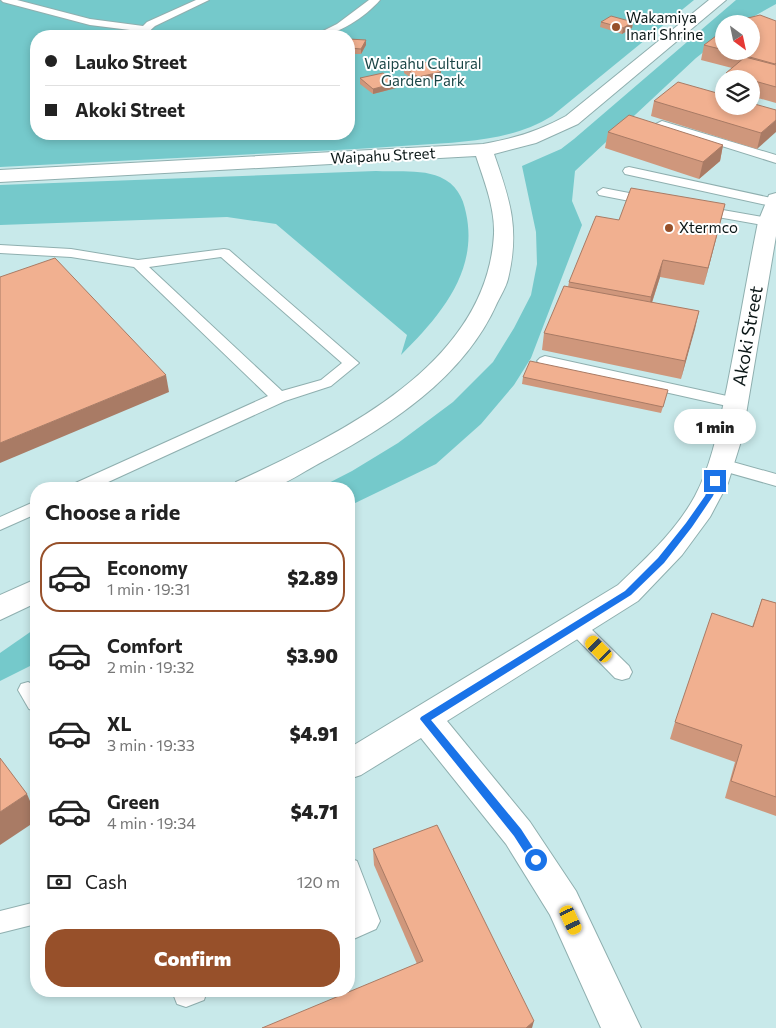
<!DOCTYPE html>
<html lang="en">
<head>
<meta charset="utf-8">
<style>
	body { margin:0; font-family:Commissioner,sans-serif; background:#f6f6f6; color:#222; height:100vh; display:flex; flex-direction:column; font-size:19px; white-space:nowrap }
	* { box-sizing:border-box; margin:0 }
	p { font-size:16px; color:#767676 }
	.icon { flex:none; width:28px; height:28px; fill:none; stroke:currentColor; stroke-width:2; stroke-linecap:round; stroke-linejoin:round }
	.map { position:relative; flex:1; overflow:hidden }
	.side { position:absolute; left:30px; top:482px; width:325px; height:515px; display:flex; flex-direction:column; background:#fff; border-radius:20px; box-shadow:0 2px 8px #0003 }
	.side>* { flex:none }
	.banner { position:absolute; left:30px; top:30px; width:325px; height:110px; border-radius:20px; box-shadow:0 2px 8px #0003; display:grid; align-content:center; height:110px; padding:0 15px; background:#fff }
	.needle { width:32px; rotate:147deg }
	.controls { position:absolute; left:715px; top:15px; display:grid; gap:10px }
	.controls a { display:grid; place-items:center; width:45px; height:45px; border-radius:50%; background:#fff; box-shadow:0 2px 8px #0003; font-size:25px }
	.end { position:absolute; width:22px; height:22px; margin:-11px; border:6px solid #1a73e8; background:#fff; box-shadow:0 0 0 2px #fff }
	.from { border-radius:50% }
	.bubble { position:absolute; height:35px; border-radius:18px; background:#fff; box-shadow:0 2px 8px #0003; font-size:16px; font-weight:800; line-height:35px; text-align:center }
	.car { position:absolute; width:15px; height:30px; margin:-15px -8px; border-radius:6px; box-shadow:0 0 4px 1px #0007; background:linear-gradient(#f5c518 24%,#345 0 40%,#f5c518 0 76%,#345 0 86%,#f5c518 0) }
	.banner b { display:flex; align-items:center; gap:18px; height:48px; font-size:19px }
	.banner b+b { border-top:1px solid #e0e0e0 }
	.banner i { width:12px; height:12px; background:#222 }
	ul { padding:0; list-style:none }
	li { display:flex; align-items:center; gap:15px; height:70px; margin:0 10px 8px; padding:0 5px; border:2px solid transparent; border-radius:20px }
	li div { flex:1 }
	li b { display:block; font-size:19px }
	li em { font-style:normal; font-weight:800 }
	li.selected { border-color:#97502a }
	li>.icon { width:45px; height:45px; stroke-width:1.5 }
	h2 { padding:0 15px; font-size:22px; line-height:60px }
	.pay { display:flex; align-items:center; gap:12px; height:55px; padding:0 15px; font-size:19px }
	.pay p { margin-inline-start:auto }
	.primary-button { display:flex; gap:10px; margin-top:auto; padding:10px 15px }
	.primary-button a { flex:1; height:58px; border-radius:20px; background:#97502a; color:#fff; font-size:20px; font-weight:800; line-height:58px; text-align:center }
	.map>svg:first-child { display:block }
</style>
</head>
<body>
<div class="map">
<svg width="776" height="1028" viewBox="0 0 776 1028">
	<rect width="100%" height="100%" fill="#c8e9ea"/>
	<g fill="#75c9cb" fill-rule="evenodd">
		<path d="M0,0H694L552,116C512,141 463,142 417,145C376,148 336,150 296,152C197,157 99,162 0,167ZM36,36H349V134H36Z"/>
		<path d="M736,0H776V4L740,24H724V36L696,58L575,171L572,201L582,225L531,358L514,385L481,424L436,464L349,506V489H317L352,471L398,443L453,402L493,362L514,328L531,295L537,264L536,232L522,166L561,149L574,139Z"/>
		<path d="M376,171C396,172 422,169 440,177C456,184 463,197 466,213C479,272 439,317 401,355L407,335L276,224L227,217L0,225V185Z"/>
		<path d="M36,628V663L0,681V653Z"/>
	</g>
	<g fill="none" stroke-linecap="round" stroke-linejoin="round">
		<defs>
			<g id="service">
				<path d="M1,0H17L90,19L143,26L147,22L196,0H209L155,26L144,36H134L138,31L90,25L3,2Z"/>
				<path d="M369,0H380C365,17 336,37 313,36L337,24Z"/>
				<path d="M662,121L776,155V163L658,126L656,124Z"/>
				<path d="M629,167L776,199V207L625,174L623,171L625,168Z"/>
				<path d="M603,188L650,197L656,201L650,205L599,195L597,192Z"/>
				<path d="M700,206L768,218L775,222L768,226L695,213L694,210Z"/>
				<path d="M0,245L71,249L138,260L224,249L229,250L359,363L331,386L285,401L93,489H69L71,485L268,396L134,267L71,257L0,253ZM221,257L342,363L321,380L282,391L149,267Z"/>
				<path d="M545,356L736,398L742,399L744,403L742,407L736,408L540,364L537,361L540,358Z"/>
				<path d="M722,459L776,474V486L716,469L714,465L716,461Z"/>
				<path d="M36,501V514L0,530V517Z"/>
				<path d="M576,619L583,621L629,666L632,672L629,678L622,680L615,678L569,631L566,626L569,621Z"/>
				<path d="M28,682L36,686V711L29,709L18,690L21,684Z"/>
				<path d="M349,858L357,861L380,921L376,929L349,941V917L354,915L349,900Z"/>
				<path d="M36,902V924L0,933V911Z"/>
				<path d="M172,991H207L204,1000L186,1007L177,1004Z"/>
			</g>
			<path id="minor" d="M776,193V236L742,438L728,483L710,517L682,555L638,601L447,721L530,822L576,891L641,1028H601L550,915L506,844L421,738L361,775L349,779V748L618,585C646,558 676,531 695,496C713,462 719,424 727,387C738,332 747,277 758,222L769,195Z"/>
			<g id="tertiary">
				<path d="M709,0H726L578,124L536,143L494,154C510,200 520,229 508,279C506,287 501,295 497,303C464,378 388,427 318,464C303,472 287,484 270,488C260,491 244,489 233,489L236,482C340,434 487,365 494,234C495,207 484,181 476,156L0,182V170L483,144C513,139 539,131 566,116Z"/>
				<path d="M36,579V603L0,620V595Z"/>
			</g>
		</defs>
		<use href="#service" stroke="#8fafaf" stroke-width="2"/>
		<use href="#minor" stroke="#8fafaf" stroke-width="2"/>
		<use href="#tertiary" stroke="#8fafaf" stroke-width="2"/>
		<use href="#service" fill="#fff" fill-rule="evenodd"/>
		<use href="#minor" fill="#fff" fill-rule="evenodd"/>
		<use href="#tertiary" fill="#fff" fill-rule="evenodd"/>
	</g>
	<g fill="#cf977c">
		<path d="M776,21V103L751,96V79H725L726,73L732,68L701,60L704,45L724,30V51H751Z"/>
		<path d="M601,22H633L632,28L622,34L600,27Z"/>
		<path d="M349,39L366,40V45L361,54H349Z"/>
		<path d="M404,67L441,77L418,83L404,73Z"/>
		<path d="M360,78L396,88L373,94L360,84Z"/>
		<path d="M654,101L776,110L757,149L651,116Z"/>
		<path d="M608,132L723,145L720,161L699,179L605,148Z"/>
		<path d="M725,204L704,285L660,277L652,303L699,311L681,379L542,350L544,333L568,287L569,282L619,220Z"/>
		<path d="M523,377L666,397L661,413L522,384Z"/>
		<path d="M762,599L776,603V816L725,798L735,762L670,739L675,722L752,627Z"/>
		<path d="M373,849L532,1028L417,964L374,865Z"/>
	</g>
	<g fill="#a97b65">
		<path d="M633,22L632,28L622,34L623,28Z"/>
		<path d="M366,40V45L361,54V49Z"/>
		<path d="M441,72V77L418,83V77Z"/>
		<path d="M396,83V88L373,94V89Z"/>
		<path d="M776,120V132L757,149L761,133Z"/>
		<path d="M723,145L720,161L699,179L703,162Z"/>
		<path d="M725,204L721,220L704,285L708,268Z"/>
		<path d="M663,260L660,277L648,314L651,297Z"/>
		<path d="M699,311L695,329L681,379L685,361Z"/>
		<path d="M166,375L169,392L0,463V443Z"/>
		<path d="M27,794L36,815V821L0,845V812Z"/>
		<path d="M534,1021L532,1028H526Z"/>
	</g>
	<g fill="#f1b090" stroke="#a97b65">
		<path d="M760,15L776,21V63L775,64L728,51H751V24H732L736,21Z"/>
		<path d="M611,16L633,22L623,28L601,22Z"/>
		<path d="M724,30V50L704,45Z"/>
		<path d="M349,39L366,40L361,49L349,48Z"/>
		<path d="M745,57L776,65V87L751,80V79H748L726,73Z"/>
		<path d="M427,62L441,72L418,77L404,67Z"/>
		<path d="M383,73L396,83L373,89L360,78Z"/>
		<path d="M678,82L724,95V106H751V103L776,110V120L761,133L654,101Z"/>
		<path d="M629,115L723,145L703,162L608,132Z"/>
		<path d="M631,188L725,204L708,268L663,260L651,297L569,282L596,216L619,220Z"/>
		<path d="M55,258L166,375L0,443V277Z"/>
		<path d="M564,286L699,311L685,361L544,333Z"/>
		<path d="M530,361L668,390L663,407L523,377Z"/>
		<path d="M762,599L776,603V797L731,781L742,745L675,722L712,613L753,627Z"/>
		<path d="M0,758L27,794L0,812Z"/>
		<path d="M437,825L534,1021L526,1028H262L423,961L373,849Z"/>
	</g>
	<path fill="#1a73e8" d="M715,478L719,481L713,496L692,527L664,563L631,595L431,720L521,829L541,860L539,864H532L514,836L420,719L421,717L625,591L658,558L686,523L705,496L712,479Z"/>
	<g fill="#97502a" stroke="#fff" stroke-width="2">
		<circle cx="616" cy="27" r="5"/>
		<circle cx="669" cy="228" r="5"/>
	</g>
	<g text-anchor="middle" stroke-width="4" stroke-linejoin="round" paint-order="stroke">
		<g font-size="15" fill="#0b1717" stroke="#fff" text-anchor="start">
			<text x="626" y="23">Wakamiya<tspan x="626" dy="17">Inari Shrine</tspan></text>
			<text x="679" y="233">Xtermco</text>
		</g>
		<g font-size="15" fill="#1b4647" stroke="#fff">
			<text x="423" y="69">Waipahu Cultural<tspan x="423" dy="17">Garden Park</tspan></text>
		</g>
		<g font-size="15" fill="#0b1717" stroke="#fff">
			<text transform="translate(383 156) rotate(-3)" y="5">Waipahu Street</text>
		</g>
		<g font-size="18" fill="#0b1717" stroke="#fff">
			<text transform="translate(748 336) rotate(-80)" y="6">Akoki Street</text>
		</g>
	</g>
</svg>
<div class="controls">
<a><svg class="needle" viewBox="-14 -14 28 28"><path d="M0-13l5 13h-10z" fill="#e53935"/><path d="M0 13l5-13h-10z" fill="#767676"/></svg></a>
<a><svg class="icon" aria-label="layers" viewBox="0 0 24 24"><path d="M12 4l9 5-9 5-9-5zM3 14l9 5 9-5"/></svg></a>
</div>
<i class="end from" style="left:536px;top:860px"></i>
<i class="end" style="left:715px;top:481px"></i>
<div class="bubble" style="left:674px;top:409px;width:82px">1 min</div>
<i class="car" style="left:599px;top:649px;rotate:315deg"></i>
<i class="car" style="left:571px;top:920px;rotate:155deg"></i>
<div class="banner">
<b><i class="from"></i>Lauko Street</b>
<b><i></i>Akoki Street</b>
</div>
<section class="side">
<h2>Choose a ride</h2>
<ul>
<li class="selected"><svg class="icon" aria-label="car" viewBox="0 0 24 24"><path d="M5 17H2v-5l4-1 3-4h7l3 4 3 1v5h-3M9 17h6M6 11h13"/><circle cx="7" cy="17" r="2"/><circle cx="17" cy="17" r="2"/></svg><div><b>Economy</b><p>1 min · 19:31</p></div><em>$2.89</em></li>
<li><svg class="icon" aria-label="car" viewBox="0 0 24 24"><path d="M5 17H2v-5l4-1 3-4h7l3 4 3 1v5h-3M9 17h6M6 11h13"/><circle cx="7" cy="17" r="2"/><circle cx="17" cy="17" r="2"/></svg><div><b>Comfort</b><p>2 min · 19:32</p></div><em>$3.90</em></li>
<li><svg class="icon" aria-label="car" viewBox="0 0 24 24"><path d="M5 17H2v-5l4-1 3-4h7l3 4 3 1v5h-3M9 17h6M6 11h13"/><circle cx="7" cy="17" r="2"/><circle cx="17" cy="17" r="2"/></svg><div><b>XL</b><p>3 min · 19:33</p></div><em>$4.91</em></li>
<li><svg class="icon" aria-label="car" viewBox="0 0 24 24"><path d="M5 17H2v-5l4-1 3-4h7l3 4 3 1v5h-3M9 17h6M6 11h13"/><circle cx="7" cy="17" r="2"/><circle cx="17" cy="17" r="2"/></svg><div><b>Green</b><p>4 min · 19:34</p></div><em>$4.71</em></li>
</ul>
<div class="pay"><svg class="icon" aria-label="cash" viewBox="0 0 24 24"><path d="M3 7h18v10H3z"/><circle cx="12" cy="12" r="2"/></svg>Cash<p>120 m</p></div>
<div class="primary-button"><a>Confirm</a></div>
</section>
</div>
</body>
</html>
